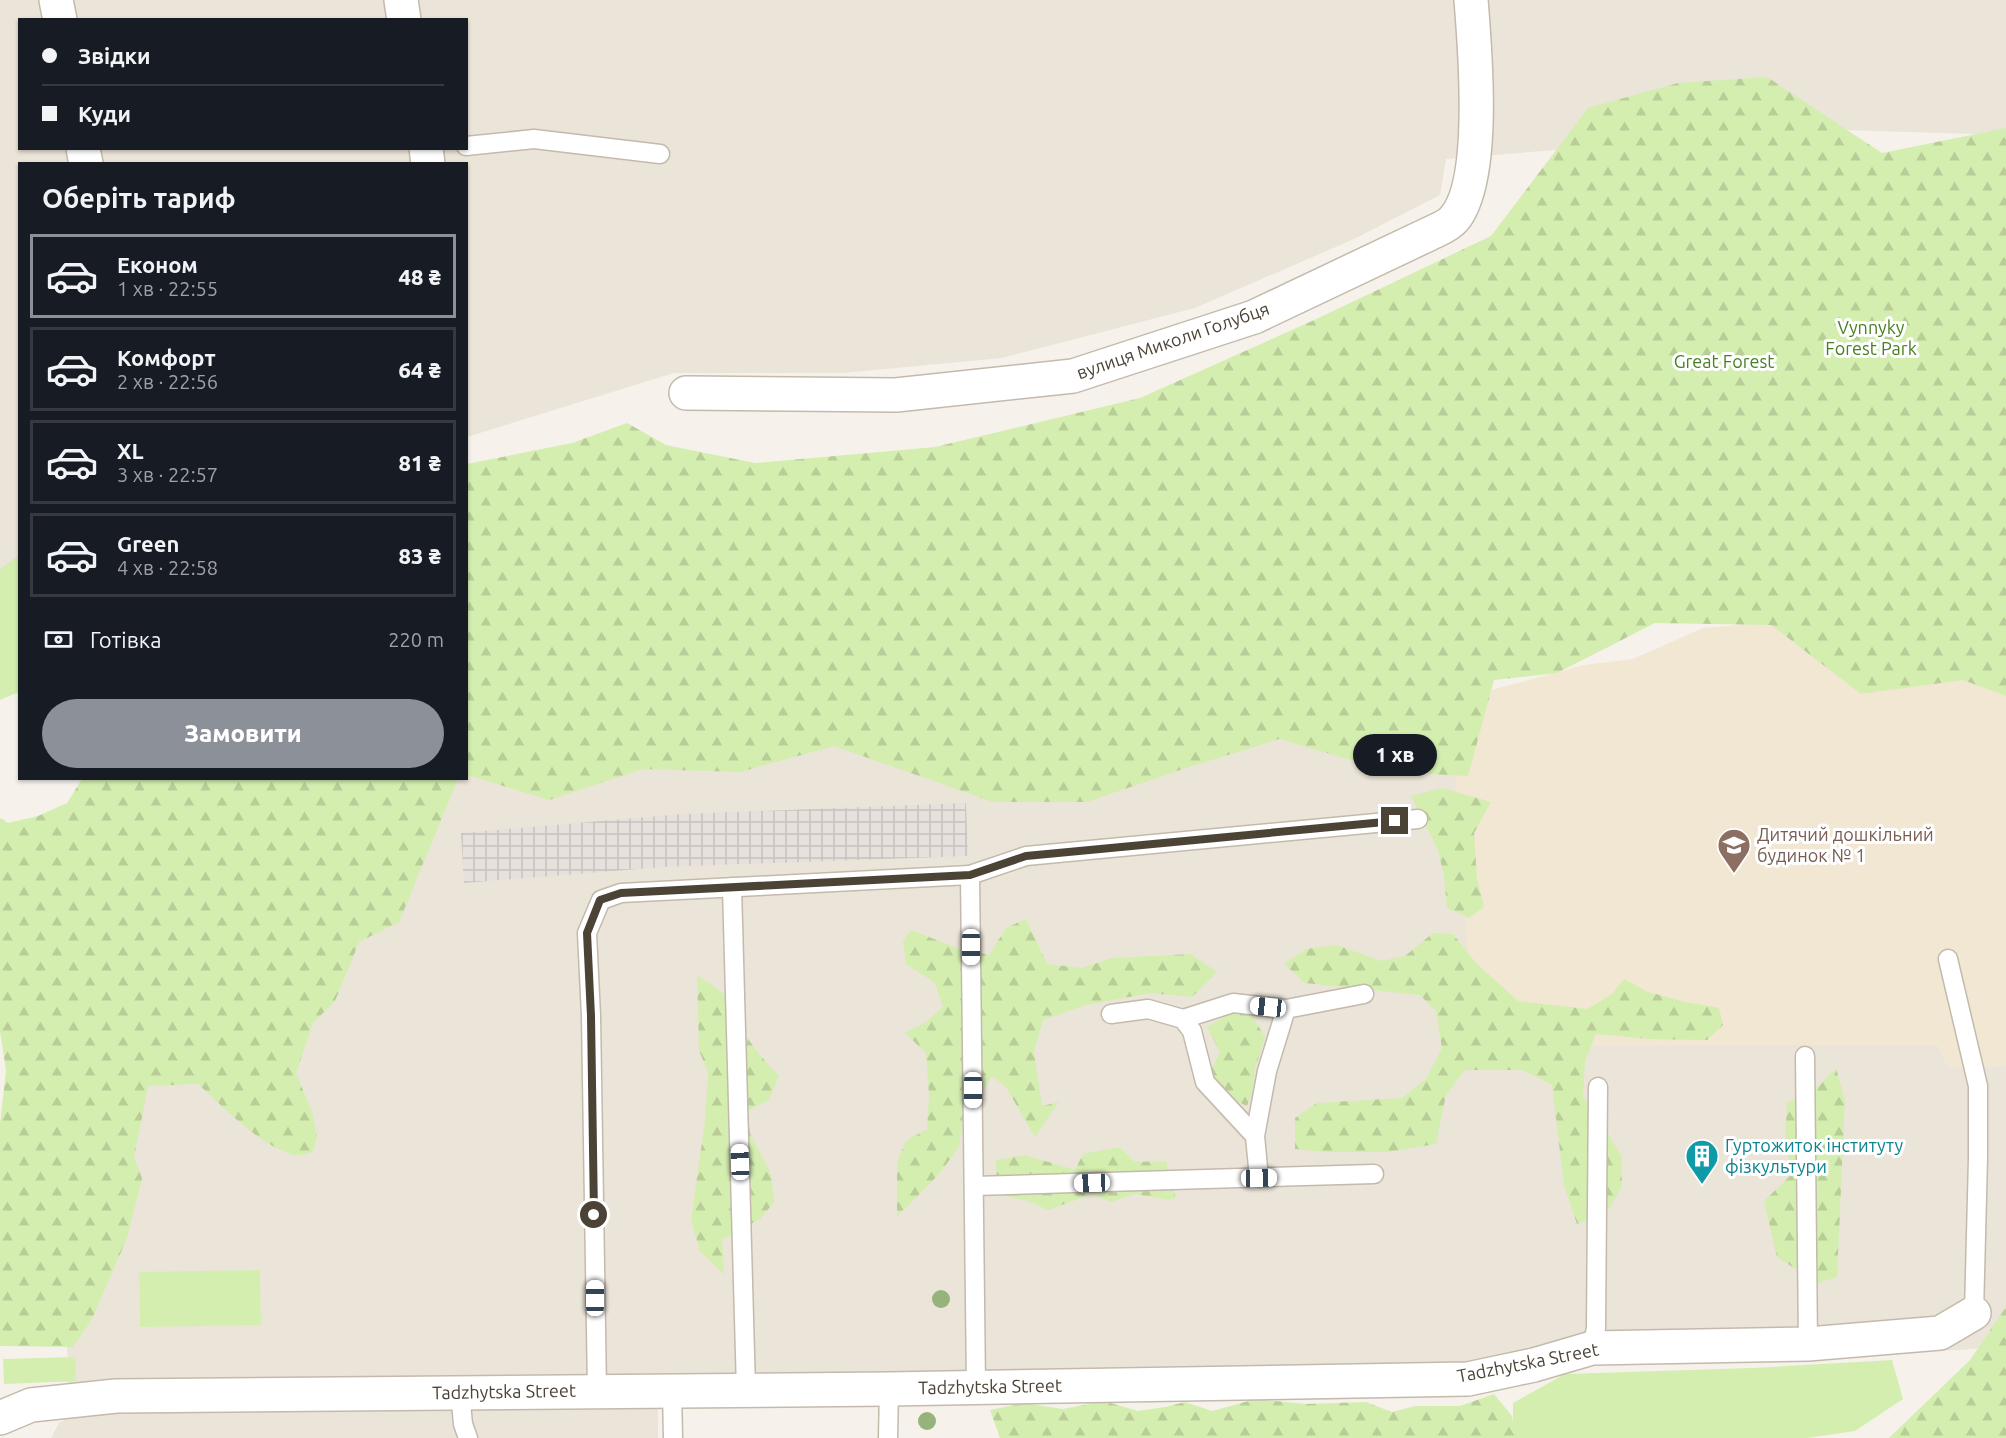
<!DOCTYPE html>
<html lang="uk">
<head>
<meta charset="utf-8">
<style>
	body { margin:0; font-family:Ubuntu,sans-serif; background:#20242c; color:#f1f3f6; height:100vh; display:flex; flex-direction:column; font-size:22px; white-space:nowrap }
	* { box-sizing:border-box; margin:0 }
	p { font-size:20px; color:#9ea1a6 }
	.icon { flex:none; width:33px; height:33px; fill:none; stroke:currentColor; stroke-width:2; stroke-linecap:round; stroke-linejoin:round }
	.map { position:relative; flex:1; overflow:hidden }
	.details { position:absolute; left:18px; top:162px; width:450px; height:618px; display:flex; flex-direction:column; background:#171b24; border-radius:0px; box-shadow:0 2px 4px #0004 }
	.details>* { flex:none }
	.guide { position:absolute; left:18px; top:18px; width:450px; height:132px; border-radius:0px; box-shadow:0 2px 4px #0004; display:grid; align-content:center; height:132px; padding:0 24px; background:#171b24 }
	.end { position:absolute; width:27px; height:27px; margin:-14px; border:8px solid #4c4337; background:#fff; box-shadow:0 0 0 3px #fff }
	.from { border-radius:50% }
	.bubble { position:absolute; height:42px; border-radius:21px; background:#171b24; box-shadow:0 2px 4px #0004; font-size:20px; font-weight:800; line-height:42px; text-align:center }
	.car { position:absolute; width:18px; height:36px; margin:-18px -9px; border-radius:8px; box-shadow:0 0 4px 2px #0007; background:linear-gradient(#fff 24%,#345 0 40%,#fff 0 76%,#345 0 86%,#fff 0) }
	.guide b { display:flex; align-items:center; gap:21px; height:57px; font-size:22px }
	.guide b+b { border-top:2px solid #363941 }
	.guide i { width:15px; height:15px; background:#f1f3f6 }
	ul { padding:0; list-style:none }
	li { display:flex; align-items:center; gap:18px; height:84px; margin:0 12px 9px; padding:0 12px; border:3px solid #363941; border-radius:0px }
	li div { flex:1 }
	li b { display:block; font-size:22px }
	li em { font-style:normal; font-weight:800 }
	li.on { border-color:#8c9099 }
	li>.icon { width:54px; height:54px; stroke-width:1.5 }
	h2 { padding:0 24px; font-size:27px; line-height:72px }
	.pay { display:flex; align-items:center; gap:15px; height:66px; padding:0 24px; font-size:22px }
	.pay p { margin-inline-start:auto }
	.button { display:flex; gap:12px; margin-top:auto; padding:12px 24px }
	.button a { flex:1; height:69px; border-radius:36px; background:#8c9099; color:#fff; font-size:24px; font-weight:800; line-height:69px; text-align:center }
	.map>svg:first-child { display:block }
</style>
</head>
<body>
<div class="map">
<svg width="2006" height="1438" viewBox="0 0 2006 1438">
	<defs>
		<pattern id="industrial-grid" width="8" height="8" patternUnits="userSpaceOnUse" patternTransform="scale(1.5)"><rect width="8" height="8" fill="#e6e1dc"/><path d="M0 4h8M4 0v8" fill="none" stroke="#c7c2bd"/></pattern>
		<pattern id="forest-firs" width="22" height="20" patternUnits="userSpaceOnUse" patternTransform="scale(1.5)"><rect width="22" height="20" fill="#d4eeb0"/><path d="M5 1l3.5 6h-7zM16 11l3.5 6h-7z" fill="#b8cd98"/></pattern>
	</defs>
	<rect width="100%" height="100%" fill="#f6f2eb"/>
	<g fill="#ebe4d8" fill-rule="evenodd">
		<path d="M0,0H2006V135L1811,129L1446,159L1440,195L1354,239L1195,308L1002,358L843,373H674L467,437L466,164H20V637L0,640ZM20,20H466V148H20Z"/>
		<path d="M1451,714L1938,1045L1948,1067L2006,1066V1346L1961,1350L1473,1363L68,1387L62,1078L388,779L466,778L467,755Z"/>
		<path d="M658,1407V1438H51L59,1423L74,1415L106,1409Z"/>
	</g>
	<path fill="url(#industrial-grid)" d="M966,803L968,856L663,867L464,883L461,833L682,814Z"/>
	<path fill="#f1e7d3" d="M2006,602V1066L1948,1067L1938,1045L1497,1046L1473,1033L1451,714L1473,695L1584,665L1633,659L1703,628Z"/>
	<g fill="#d4eeb0">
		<path d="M19,555V692L0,700V569Z"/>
		<path d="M260,1270L261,1325L140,1327L139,1272Z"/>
		<path d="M75,1357L76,1381L4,1384L3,1359Z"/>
		<path d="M1892,1360L1903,1399L1855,1431L1807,1438H1513V1403L1565,1374L1752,1368Z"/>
	</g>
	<g fill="url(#forest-firs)">
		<path d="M1767,77L1882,153L2006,128V696L1963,680L1861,694L1771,625L1655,623L1557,673L1494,680L1468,776L1392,772L1279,739L1180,770L1087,802H993L834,746L740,772L643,769L549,800L467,775V464L572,443L627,423L666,445L755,463L935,447L1140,398L1312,321L1491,236L1588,108L1678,83Z"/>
		<path d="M82,779H458L399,922L359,942L335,1001L313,1023L296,1073L312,1112L317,1136L313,1152C308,1153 301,1156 295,1155C259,1146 225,1108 198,1084L148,1086L134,1158L142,1178L127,1238L92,1319L73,1347L0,1346V1124L6,1070L0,1032V818L8,823L38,816L67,803Z"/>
		<path d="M1442,788L1491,802L1474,833L1477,879L1484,907L1469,918L1447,908L1444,876L1438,850L1411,796Z"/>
		<path d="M1026,919L1047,964L1082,968L1112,958L1191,954L1217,972L1192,997L1151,993L1086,1005L1043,1020L1034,1052L1042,1106L1059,1102L1035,1137L1006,1087L992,1076L962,1124L959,1147L940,1173L897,1217V1162L906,1141L927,1129L929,1095L926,1053L905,1033L926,1022L943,1007L935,983L906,964L903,941L911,930L957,948L989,955L1006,928Z"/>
		<path d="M1433,933L1453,934L1476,963L1518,1001L1587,1009L1612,994L1624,979L1648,992L1686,1002L1719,1008L1723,1025L1707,1040L1650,1039L1596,1034L1585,1061L1583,1096L1621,1155L1622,1186L1607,1212L1577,1224L1564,1185L1552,1085L1522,1070H1465L1446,1095L1436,1144L1388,1152H1325L1295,1149V1118L1317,1103L1402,1098L1426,1079L1442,1048L1436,1011L1420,995L1305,983L1284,964L1306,949L1337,945L1381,961L1405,956Z"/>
		<path d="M697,975L726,995L742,1030L758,1053L779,1076L769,1100L747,1111L750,1133L771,1174L774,1202L760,1219L722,1240L724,1275L700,1251L691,1220L705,1121L708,1073L699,1050Z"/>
		<path d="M1244,1002L1265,1037L1255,1069L1252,1093L1247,1106L1212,1090L1205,1082L1220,1052L1207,1027L1226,1016Z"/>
		<path d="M1836,1068L1845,1100L1837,1277L1818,1283L1777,1257L1764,1201L1792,1174L1785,1142L1787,1103L1820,1085Z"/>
		<path d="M1119,1147L1135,1162L1166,1161L1176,1198L1168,1200L1135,1194L1111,1202L1092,1194L1048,1210L1028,1201L997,1194L996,1160L1025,1155L1075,1170L1083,1154Z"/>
		<path d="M2006,1307V1438H1889L1970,1360Z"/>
		<path d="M1494,1394L1512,1416L1515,1438H1000L990,1410L1024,1403L1063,1409L1104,1401L1138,1411L1165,1407L1185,1402L1212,1411L1256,1399L1305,1404L1366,1402L1392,1412L1415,1406H1460Z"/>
	</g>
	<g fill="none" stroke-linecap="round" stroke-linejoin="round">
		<defs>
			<g id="service">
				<path d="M466,146L534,139L660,154"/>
				<path d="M732,887L746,1390"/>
				<path d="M1948,959L1978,1086V1158L1974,1313"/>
				<path d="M1111,1014L1148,1009L1183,1019L1192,1031L1205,1082L1255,1136"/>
				<path d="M1183,1019L1233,1003L1286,1009"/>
				<path d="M1805,1056L1808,1344"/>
				<path d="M1259,1178L1255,1136L1267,1071L1286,1009L1364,994"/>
				<path d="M974,1186L1374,1174"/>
				<path d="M1592,1348L1596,1328L1598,1087"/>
				<path d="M976,1387L970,875L1026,856L1418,819"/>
				<path d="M597,1391L591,1016L587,933L601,900L621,893L970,875"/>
				<path d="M672,1391L673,1438"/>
				<path d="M460,1392L463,1424L468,1438"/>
				<path d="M888,1438L889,1389"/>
			</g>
			<g id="minor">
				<path d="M56,0L60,20"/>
				<path d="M401,0L404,20"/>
				<path d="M83,148L86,164"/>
				<path d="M426,148L428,164"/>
				<path d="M686,393L896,395L1073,376L1254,317L1429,234C1437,230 1448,226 1453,220C1487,184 1475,49 1471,0"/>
				<path d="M0,1418L31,1405L116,1396L889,1389L1468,1379L1534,1365L1592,1348L1808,1344L1940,1333L1974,1313"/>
			</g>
		</defs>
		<use href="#service" stroke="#c3baac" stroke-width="21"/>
		<use href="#minor" stroke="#c3baac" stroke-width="36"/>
		<use href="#service" stroke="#fff" stroke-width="18"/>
		<use href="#minor" stroke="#fff" stroke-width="33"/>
	</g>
	<g fill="#97b37c">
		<circle cx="941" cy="1299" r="9"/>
		<circle cx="927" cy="1421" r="9"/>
	</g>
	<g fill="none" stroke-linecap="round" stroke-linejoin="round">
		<path stroke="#4c4337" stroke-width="8" d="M594,1215L591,1016L587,933L600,900L621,893L970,875L1026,856L1395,821"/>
	</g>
	<defs>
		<symbol id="school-pin" viewBox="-11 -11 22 30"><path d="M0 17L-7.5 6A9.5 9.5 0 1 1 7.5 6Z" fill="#8d6e63" stroke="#fff"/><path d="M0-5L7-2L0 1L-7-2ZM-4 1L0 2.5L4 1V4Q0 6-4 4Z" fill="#fff"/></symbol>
		<symbol id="building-pin" viewBox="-11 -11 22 30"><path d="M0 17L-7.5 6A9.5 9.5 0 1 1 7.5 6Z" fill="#0f9aa8" stroke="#fff"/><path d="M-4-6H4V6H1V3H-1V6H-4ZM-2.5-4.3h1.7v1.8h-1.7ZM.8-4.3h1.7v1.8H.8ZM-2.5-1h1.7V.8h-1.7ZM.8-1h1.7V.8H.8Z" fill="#fff"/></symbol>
	</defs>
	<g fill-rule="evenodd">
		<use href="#school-pin" x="1715" y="826" width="38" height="52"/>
		<use href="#building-pin" x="1683" y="1137" width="38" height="52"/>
	</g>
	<g text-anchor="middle" stroke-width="6" stroke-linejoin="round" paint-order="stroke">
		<g font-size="18" fill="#497f22" stroke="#fff">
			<text x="1871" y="334">Vynnyky<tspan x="1871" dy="21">Forest Park</tspan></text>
			<text x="1724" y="368">Great Forest</text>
		</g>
		<g font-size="18" fill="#4c4337" stroke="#fff">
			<text transform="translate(1173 341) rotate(-19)" y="6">вулиця Миколи Голубця</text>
			<text transform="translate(1528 1363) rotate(-11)" y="6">Tadzhytska Street</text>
			<text transform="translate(990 1387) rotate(-1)" y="6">Tadzhytska Street</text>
			<text transform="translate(504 1392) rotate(-1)" y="6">Tadzhytska Street</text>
		</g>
		<g font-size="18" fill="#785e54" stroke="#fff" text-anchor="start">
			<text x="1757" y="841">Дитячий дошкільний<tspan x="1757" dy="21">будинок № 1</tspan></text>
		</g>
		<g font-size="18" fill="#0d838f" stroke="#fff" text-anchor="start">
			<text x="1725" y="1152">Гуртожиток інституту<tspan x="1725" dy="21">фізкультури</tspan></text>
		</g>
	</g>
</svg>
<i class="end from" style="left:594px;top:1215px"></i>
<i class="end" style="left:1395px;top:821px"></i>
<div class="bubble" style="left:1353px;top:734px;width:84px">1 хв</div>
<i class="car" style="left:971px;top:947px;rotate:180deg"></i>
<i class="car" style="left:1268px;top:1007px;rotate:276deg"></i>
<i class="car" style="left:973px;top:1090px;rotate:180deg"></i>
<i class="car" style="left:740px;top:1162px;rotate:358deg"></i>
<i class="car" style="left:1259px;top:1178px;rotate:89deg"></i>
<i class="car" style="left:1092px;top:1183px;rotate:268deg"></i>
<i class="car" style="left:595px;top:1298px;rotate:0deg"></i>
<div class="guide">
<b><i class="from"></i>Звідки</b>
<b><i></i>Куди</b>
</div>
<section class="details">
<h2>Оберіть тариф</h2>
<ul>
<li class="on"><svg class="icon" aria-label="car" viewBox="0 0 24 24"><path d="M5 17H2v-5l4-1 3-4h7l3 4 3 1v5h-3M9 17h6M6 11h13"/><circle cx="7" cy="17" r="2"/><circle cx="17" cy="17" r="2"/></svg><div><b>Економ</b><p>1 хв · 22:55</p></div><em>48 ₴</em></li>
<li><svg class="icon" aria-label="car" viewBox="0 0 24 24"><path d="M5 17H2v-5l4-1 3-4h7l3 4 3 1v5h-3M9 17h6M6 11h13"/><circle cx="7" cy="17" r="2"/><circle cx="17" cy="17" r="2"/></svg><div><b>Комфорт</b><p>2 хв · 22:56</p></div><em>64 ₴</em></li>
<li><svg class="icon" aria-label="car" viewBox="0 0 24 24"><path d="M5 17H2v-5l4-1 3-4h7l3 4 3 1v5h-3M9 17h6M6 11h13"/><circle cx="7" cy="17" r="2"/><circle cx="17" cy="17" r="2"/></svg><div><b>XL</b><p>3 хв · 22:57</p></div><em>81 ₴</em></li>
<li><svg class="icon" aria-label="car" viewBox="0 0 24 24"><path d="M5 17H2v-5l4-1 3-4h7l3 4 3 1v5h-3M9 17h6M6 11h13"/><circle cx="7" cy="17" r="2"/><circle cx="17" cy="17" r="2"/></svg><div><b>Green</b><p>4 хв · 22:58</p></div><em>83 ₴</em></li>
</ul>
<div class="pay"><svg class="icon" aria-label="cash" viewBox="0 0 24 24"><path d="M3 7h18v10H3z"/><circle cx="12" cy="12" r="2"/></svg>Готівка<p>220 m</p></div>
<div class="button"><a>Замовити</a></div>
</section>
</div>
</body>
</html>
